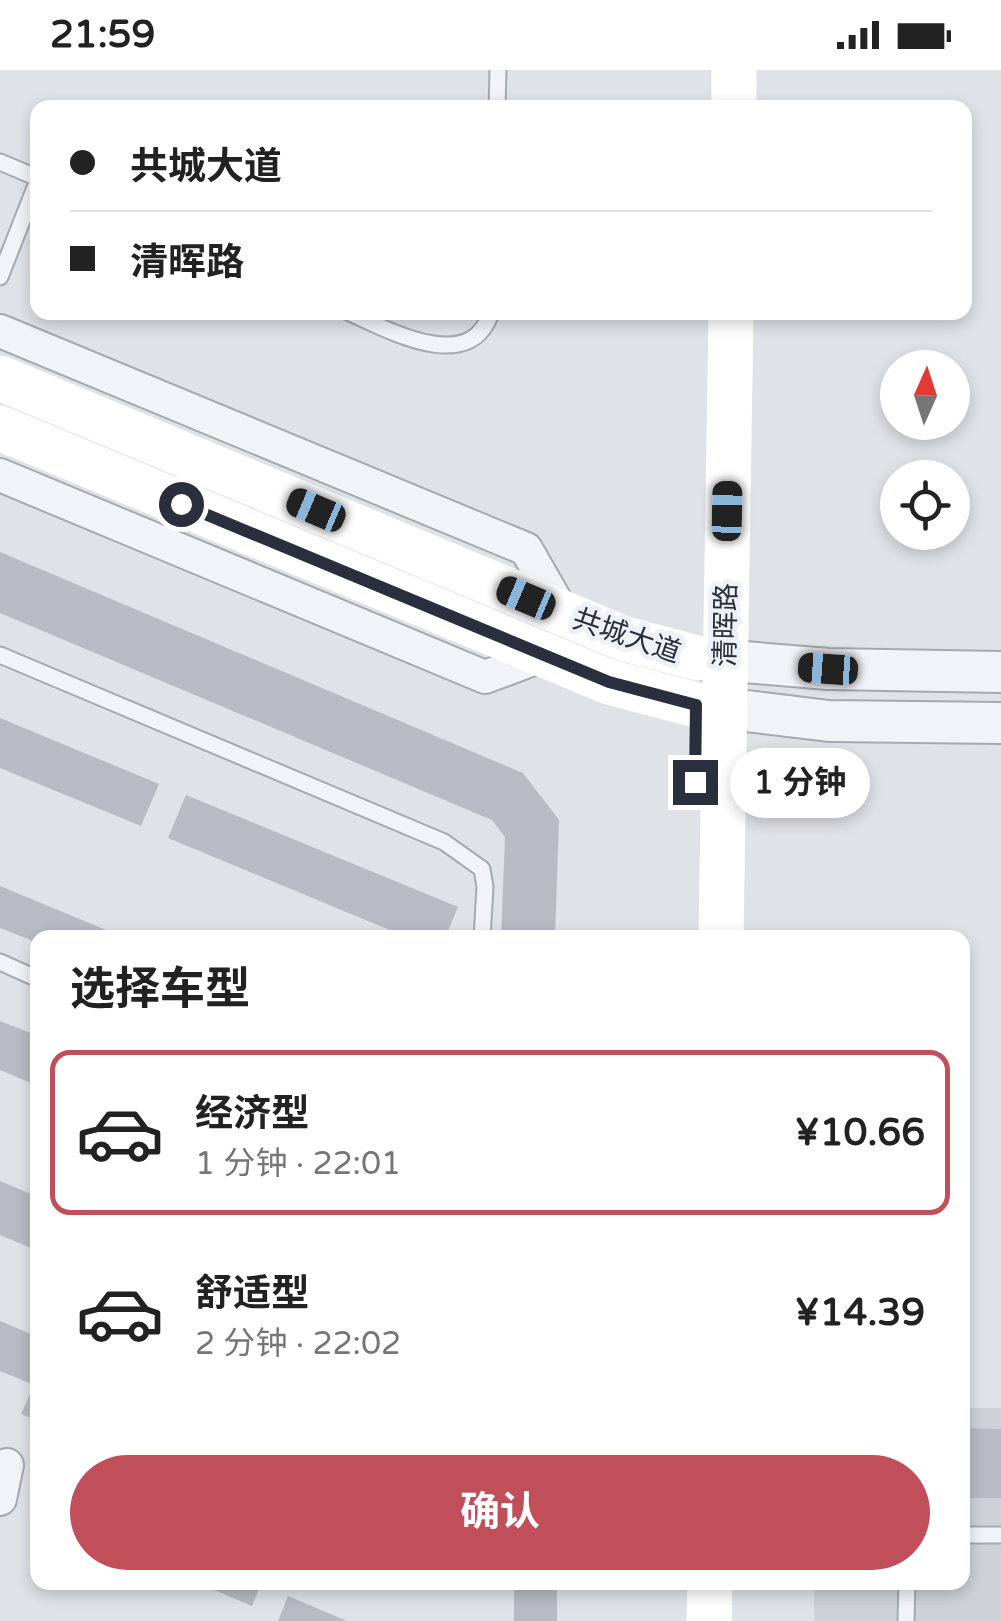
<!DOCTYPE html>
<html lang="zh">
<head>
<meta charset="utf-8">
<style>
	body { margin:0; font-family:"Varela Round","Noto Sans SC",sans-serif; background:#f6f6f6; color:#222; height:100vh; display:flex; flex-direction:column; font-size:38px; white-space:nowrap }
	* { box-sizing:border-box; margin:0 }
	p { font-size:32px; color:#767676 }
	.icon { flex:none; width:55px; height:55px; fill:none; stroke:currentColor; stroke-width:2; stroke-linecap:round; stroke-linejoin:round }
	.map { position:relative; flex:1; overflow:hidden }
	.sheet { position:absolute; left:30px; top:860px; width:940px; height:660px; display:flex; flex-direction:column; background:#fff; border-radius:20px; box-shadow:0 5px 15px #0003 }
	.sheet>* { flex:none }
	.banner { position:absolute; left:30px; top:30px; width:942px; height:220px; border-radius:20px; box-shadow:0 5px 15px #0003; display:grid; align-content:center; height:220px; padding:0 40px; background:#fff }
	.needle { width:65px; rotate:3deg }
	.buttons { position:absolute; left:880px; top:280px; display:grid; gap:20px }
	.buttons a { display:grid; place-items:center; width:90px; height:90px; border-radius:50%; background:#fff; box-shadow:0 5px 15px #0003; font-size:50px }
	.end { position:absolute; width:45px; height:45px; margin:-22px; border:12px solid #292f3c; background:#fff; box-shadow:0 0 0 5px #fff }
	.from { border-radius:50% }
	.bubble { position:absolute; height:70px; border-radius:35px; background:#fff; box-shadow:0 5px 15px #0003; font-size:32px; font-weight:700; line-height:70px; text-align:center }
	.car { position:absolute; width:30px; height:60px; margin:-30px -15px; border-radius:12px; box-shadow:0 0 8px 2px #0007; background:linear-gradient(#222 24%,#8ab4d8 0 40%,#222 0 76%,#8ab4d8 0 86%,#222 0) }
	.banner b { display:flex; align-items:center; gap:35px; height:95px; font-size:38px }
	.banner b+b { border-top:2px solid #e0e0e0 }
	.banner i { width:25px; height:25px; background:#222 }
	ul { padding:0; list-style:none }
	li { display:flex; align-items:center; gap:30px; height:165px; margin:0 20px 15px; padding:0 20px; border:5px solid transparent; border-radius:20px }
	li div { flex:1 }
	li b { display:block; font-size:38px }
	li em { font-style:normal; font-weight:700 }
	li.selected { border-color:#c14f5a }
	li>.icon { width:90px; height:90px; stroke-width:1.5 }
	h2 { padding:0 40px; font-size:45px; line-height:120px }
	.cta { display:flex; gap:20px; margin-top:auto; padding:20px 40px }
	.cta a { flex:1; height:115px; border-radius:60px; background:#c14f5a; color:#fff; font-size:40px; font-weight:700; line-height:115px; text-align:center }
	.status { display:flex; justify-content:space-between; align-items:center; height:70px; padding:0 50px; background:#fff; direction:ltr }
	.status svg { height:28px; fill:currentColor }
	.map>svg:first-child { display:block }
</style>
</head>
<body>
<div class="status"><b>21:59</b><svg viewBox="0 0 49 12"><path d="M0 12V9h3v3zM5 12V6h3v6zM10 12V3h3v9zM15 12V0h3v12zM26 1h20v11H26zM47 4h2v5h-2z"/></svg></div>
<div class="map">
<svg width="1001" height="1551" viewBox="0 0 1001 1551">
	<rect width="100%" height="100%" fill="#dfe2e7"/>
	<path fill="#cdd1d8" d="M963,1338H1001V1551H814V1513L962,1512Z"/>
	<g fill="#b7bbc3">
		<path d="M0,482L523,703L559,750L555,868H501L505,767L492,750L0,543Z"/>
		<path d="M0,648L159,714L141,756L0,698Z"/>
		<path d="M186,725L458,837L445,868H409L168,768Z"/>
		<path d="M0,816L123,867V868H38V873L0,858Z"/>
		<path d="M0,951L38,966V1016L0,1000Z"/>
		<path d="M0,1111L38,1127V1181L0,1165Z"/>
		<path d="M0,1251L38,1267V1351L21,1344L34,1315L0,1301Z"/>
		<path d="M962,1358L1001,1359V1428H962Z"/>
		<path d="M195,1512H262L252,1536Z"/>
		<rect x="514" y="1512" width="43" height="39"/>
		<path d="M288,1526L347,1551H278Z"/>
	</g>
	<g fill="none" stroke-linecap="round" stroke-linejoin="round">
		<defs>
			<g id="service">
				<path d="M497,38L498,0"/>
				<path d="M0,92L38,108"/>
				<path d="M0,207L38,110"/>
				<path d="M348,242C386,259 471,307 491,242"/>
				<path d="M0,585L444,772L482,799L485,817L482,868"/>
				<path d="M0,892L38,909"/>
				<path d="M962,1465H1001"/>
				<path d="M906,1551L907,1512"/>
			</g>
			<g id="minor">
				<path d="M0,261L526,479L562,542"/>
				<path d="M0,405L485,607L544,585"/>
				<path d="M0,1429L7,1395"/>
			</g>
			<g id="tertiary">
				<path d="M697,588L828,599L1001,602"/>
				<path d="M696,635L829,651L1001,653"/>
			</g>
		</defs>
		<use href="#service" stroke="#a5a9b0" stroke-width="19"/>
		<use href="#minor" stroke="#a5a9b0" stroke-width="36"/>
		<use href="#tertiary" stroke="#a5a9b0" stroke-width="44"/>
		<use href="#service" stroke="#f1f3f6" stroke-width="15"/>
		<use href="#minor" stroke="#f1f3f6" stroke-width="32"/>
		<use href="#tertiary" stroke="#f1f3f6" stroke-width="40"/>
		<g stroke="#fff" stroke-width="45">
			<path d="M734,38V0"/>
			<path d="M0,308L625,569L697,588"/>
			<path d="M0,358L609,612L696,635"/>
			<path d="M721,868L731,242"/>
			<path d="M709,1551L710,1512"/>
		</g>
	</g>
	<g fill="none" stroke-linecap="round" stroke-linejoin="round">
		<path stroke="#292f3c" stroke-width="12" d="M181,434L609,612L696,635L695,712"/>
	</g>
	<g text-anchor="middle" stroke-width="10" stroke-linejoin="round" paint-order="stroke">
		<g font-size="28" fill="#292f3c" stroke="#eef1f5">
			<text transform="translate(725 555) rotate(-89)" y="10">清晖路</text>
			<text transform="translate(627 565) rotate(19)" y="10">共城大道</text>
		</g>
	</g>
</svg>
<div class="buttons">
<a><svg class="needle" viewBox="-14 -14 28 28"><path d="M0-13l5 13h-10z" fill="#e53935"/><path d="M0 13l5-13h-10z" fill="#767676"/></svg></a>
<a><svg class="icon" aria-label="locate" viewBox="0 0 24 24"><circle cx="12" cy="12" r="6"/><path d="M12 2v4M12 18v4M2 12h4M18 12h4"/></svg></a>
</div>
<i class="end from" style="left:181px;top:434px"></i>
<i class="end" style="left:695px;top:712px"></i>
<div class="bubble" style="left:730px;top:678px;width:140px">1 分钟</div>
<i class="car" style="left:316px;top:440px;rotate:293deg"></i>
<i class="car" style="left:727px;top:441px;rotate:1deg"></i>
<i class="car" style="left:526px;top:528px;rotate:293deg"></i>
<i class="car" style="left:828px;top:599px;rotate:274deg"></i>
<div class="banner">
<b><i class="from"></i>共城大道</b>
<b><i></i>清晖路</b>
</div>
<section class="sheet">
<h2>选择车型</h2>
<ul>
<li class="selected"><svg class="icon" aria-label="car" viewBox="0 0 24 24"><path d="M5 17H2v-5l4-1 3-4h7l3 4 3 1v5h-3M9 17h6M6 11h13"/><circle cx="7" cy="17" r="2"/><circle cx="17" cy="17" r="2"/></svg><div><b>经济型</b><p>1 分钟 · 22:01</p></div><em>¥10.66</em></li>
<li><svg class="icon" aria-label="car" viewBox="0 0 24 24"><path d="M5 17H2v-5l4-1 3-4h7l3 4 3 1v5h-3M9 17h6M6 11h13"/><circle cx="7" cy="17" r="2"/><circle cx="17" cy="17" r="2"/></svg><div><b>舒适型</b><p>2 分钟 · 22:02</p></div><em>¥14.39</em></li>
</ul>
<div class="cta"><a>确认</a></div>
</section>
</div>
</body>
</html>
